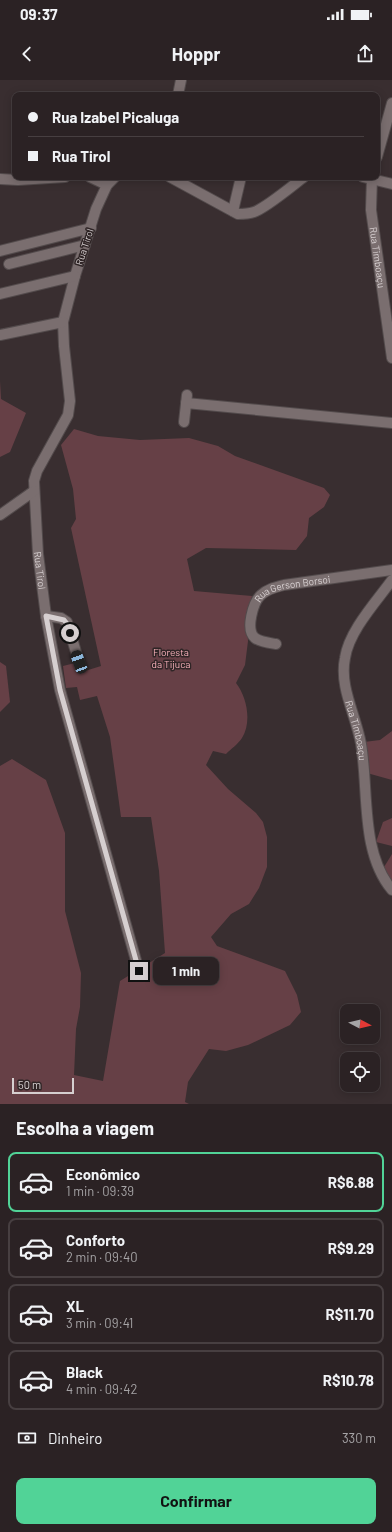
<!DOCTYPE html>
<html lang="pt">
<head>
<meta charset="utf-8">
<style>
	body { margin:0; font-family:Barlow,sans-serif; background:#372f31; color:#f1f3f6; height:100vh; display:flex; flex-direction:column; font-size:15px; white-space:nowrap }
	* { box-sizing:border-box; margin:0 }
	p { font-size:13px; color:#a6a4a6 }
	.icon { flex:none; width:22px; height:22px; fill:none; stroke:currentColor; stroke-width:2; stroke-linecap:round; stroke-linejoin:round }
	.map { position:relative; height:1024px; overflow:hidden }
	.sheet { display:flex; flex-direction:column; background:#2b2224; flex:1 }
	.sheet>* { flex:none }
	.guide { position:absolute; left:12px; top:12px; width:368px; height:88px; border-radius:8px; box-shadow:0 2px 10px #0003,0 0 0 1px #473f41; display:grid; align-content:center; height:88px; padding:0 16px; background:#2b2224 }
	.needle { width:26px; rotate:97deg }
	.fabs { position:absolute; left:340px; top:924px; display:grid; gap:8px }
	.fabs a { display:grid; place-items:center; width:40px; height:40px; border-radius:8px; background:#2b2224; box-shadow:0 2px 10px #0003,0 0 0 1px #473f41; font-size:20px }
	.scale { position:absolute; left:12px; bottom:10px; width:62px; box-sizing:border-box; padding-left:4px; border:2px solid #d6cfd0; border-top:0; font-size:11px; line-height:14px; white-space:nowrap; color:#d6cfd0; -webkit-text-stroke:3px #2f2526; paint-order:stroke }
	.end { position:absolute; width:18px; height:18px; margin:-9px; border:5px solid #d6cfd0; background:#111; box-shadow:0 0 0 2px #111 }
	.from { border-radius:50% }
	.bubble { position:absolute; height:28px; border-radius:8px; background:#2b2224; box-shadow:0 2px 10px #0003,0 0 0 1px #473f41; font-size:13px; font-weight:700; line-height:28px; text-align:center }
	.car { position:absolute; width:12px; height:24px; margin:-12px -6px; border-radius:5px; box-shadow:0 0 3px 1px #0007; background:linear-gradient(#222 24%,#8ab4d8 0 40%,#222 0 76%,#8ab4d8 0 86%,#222 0) }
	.guide b { display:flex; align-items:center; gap:14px; height:38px; font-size:15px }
	.guide b+b { border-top:1px solid #473f41 }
	.guide i { width:10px; height:10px; background:#f1f3f6 }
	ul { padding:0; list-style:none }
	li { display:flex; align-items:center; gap:12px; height:60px; margin:0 8px 6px; padding:0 8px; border:2px solid #473f41; border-radius:8px }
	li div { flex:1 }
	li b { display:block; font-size:15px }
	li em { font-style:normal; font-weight:700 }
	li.current { border-color:#51d397 }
	li>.icon { width:36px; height:36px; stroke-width:1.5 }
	h2 { padding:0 16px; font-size:18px; line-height:48px }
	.pay { display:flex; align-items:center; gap:10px; height:44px; padding:0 16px; font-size:15px }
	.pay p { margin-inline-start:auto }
	.cta { display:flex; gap:8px; margin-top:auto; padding:8px 16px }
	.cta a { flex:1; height:46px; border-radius:8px; background:#51d397; color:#111; font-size:16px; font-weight:700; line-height:46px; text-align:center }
	.status { display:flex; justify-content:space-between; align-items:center; height:28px; padding:0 20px; background:#2b2224; direction:ltr }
	.status svg { height:11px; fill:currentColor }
	header { display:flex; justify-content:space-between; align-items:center; height:52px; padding:0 16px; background:#2b2224; font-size:18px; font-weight:700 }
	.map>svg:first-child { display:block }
</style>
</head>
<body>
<div class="status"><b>09:37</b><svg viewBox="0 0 49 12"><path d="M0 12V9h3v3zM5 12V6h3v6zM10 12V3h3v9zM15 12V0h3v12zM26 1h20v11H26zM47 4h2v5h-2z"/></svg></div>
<header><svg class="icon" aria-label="back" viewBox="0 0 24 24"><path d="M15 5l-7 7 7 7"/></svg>Hoppr<svg class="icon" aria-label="share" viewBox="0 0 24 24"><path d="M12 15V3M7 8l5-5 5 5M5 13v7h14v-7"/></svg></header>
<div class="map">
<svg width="392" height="1024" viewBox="0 0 392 1024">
	<rect width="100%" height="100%" fill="#392e30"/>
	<g fill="#664046">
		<path d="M0,301L1,319L26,333L10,372L0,377Z"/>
		<path d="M74,349L98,356L140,360L189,358L218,366L235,376L324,408L330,415L324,427L309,438L307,456L296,470L206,468L187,479L194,511L252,516L247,541L248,561L245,585L236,603C247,617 252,642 242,658C238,664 231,669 226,674L213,671L206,685L228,709L256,733L263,742L267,757V787L259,808L249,824L231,834L211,857L217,866L285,891L297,915L301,932L290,945L248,965L226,971L209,969L188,1002L185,1022L189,1024H0V686L12,679L46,700L65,753V831L81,893L80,927L76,949L74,995L103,1001L120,901L165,873L159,791L151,737H121L110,657L97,616L80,620L77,607L66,608L63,586L83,581L85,591L101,586L71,448L76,439L73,409L61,365Z"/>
		<path d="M0,582L6,586L10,622L0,632Z"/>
		<path d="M392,651V700L367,693L364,662L380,660Z"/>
		<path d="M392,738V766L376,762L383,742Z"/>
		<path d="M392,774V808L381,792Z"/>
	</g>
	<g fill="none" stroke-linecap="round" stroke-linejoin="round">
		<defs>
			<g id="minor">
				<path d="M178,15L181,0"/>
				<path d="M377,77L392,23"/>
				<path d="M90,97L107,105"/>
				<path id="s1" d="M115,97L107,105L96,129L75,196L63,242L64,266L70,321L68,335L37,391L34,401L38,474L46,536L60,610L139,891"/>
				<path d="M170,97L238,134C243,134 248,134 254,132C266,128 292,106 304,97"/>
				<path d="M363,97L392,104"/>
				<path id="s2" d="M372,97L371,130L392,278"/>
				<path d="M0,99L18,100L65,97"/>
				<path d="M233,131L241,97"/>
				<path d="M0,171L91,148"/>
				<path d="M9,184L85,165"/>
				<path d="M0,214L75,196"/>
				<path d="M0,255L63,242"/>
				<path d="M186,323L392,343"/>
				<path d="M184,342L187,315"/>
				<path d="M0,435L34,411"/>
				<path id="s3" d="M392,500C376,522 349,551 345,578C339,607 356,635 361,664C369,710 360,772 392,810"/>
				<path d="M46,536L61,538L67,542L79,582"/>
				<path id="s4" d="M276,564C270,563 260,562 255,558C245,550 253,522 261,515C267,509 276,507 284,505L392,490"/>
			</g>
		</defs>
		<use href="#minor" stroke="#534b4c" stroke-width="12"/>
		<use href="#minor" stroke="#7a6e6f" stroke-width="10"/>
	</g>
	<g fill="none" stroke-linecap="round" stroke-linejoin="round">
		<path stroke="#d6cfd0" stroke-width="5" d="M70,553L68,545L64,540L46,536L60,610L139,891"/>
	</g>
	<g text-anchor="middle" stroke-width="3" stroke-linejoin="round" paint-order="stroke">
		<g font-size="10" fill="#d6cfd0" stroke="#2f2526">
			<text transform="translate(84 167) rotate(-72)" y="4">Rua Tirol</text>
			<text dy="4" stroke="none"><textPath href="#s2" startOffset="81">Rua Timboaçu</textPath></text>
			<text dy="4" stroke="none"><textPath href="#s1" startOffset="413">Rua Tirol</textPath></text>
			<text dy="4" stroke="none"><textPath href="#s4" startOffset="101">Rua Gerson Borsoi</textPath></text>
			<text dy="4" stroke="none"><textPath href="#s3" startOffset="166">Rua Timboaçu</textPath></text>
		</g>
		<g font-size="10" fill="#fcb3bd" stroke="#2f2526">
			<text x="171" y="576">Floresta<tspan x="171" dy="12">da Tijuca</tspan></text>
		</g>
	</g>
</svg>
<div class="fabs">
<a><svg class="needle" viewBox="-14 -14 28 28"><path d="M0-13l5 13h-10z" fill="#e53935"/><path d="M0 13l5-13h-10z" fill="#a6a4a6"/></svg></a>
<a><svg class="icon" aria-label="locate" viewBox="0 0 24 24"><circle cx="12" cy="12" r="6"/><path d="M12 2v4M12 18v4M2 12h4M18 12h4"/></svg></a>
</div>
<div class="scale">50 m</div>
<i class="end from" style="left:70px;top:553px"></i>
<i class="end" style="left:139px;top:891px"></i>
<div class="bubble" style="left:153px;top:877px;width:66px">1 min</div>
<i class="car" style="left:79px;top:582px;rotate:340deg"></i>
<div class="guide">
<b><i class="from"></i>Rua Izabel Picaluga</b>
<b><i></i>Rua Tirol</b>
</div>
</div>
<section class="sheet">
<h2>Escolha a viagem</h2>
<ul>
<li class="current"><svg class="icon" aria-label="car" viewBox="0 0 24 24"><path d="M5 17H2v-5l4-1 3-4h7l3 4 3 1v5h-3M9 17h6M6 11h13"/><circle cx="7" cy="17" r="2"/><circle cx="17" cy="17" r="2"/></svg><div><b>Econômico</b><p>1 min · 09:39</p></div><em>R$6.88</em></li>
<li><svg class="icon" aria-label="car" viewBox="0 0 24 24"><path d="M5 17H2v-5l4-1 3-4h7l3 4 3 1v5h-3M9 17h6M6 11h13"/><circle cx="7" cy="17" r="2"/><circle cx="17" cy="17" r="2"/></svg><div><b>Conforto</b><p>2 min · 09:40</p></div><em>R$9.29</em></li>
<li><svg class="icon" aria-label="car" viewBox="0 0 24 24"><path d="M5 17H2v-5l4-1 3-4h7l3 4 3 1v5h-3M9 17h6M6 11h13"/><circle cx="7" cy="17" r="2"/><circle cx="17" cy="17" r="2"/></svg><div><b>XL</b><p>3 min · 09:41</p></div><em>R$11.70</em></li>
<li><svg class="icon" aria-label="car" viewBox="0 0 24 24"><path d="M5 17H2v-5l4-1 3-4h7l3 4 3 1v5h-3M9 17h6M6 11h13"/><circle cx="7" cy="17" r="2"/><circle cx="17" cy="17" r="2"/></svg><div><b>Black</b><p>4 min · 09:42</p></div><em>R$10.78</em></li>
</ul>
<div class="pay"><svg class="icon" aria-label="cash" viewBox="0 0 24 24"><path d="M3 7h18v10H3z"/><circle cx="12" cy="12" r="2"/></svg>Dinheiro<p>330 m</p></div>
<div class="cta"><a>Confirmar</a></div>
</section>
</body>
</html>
